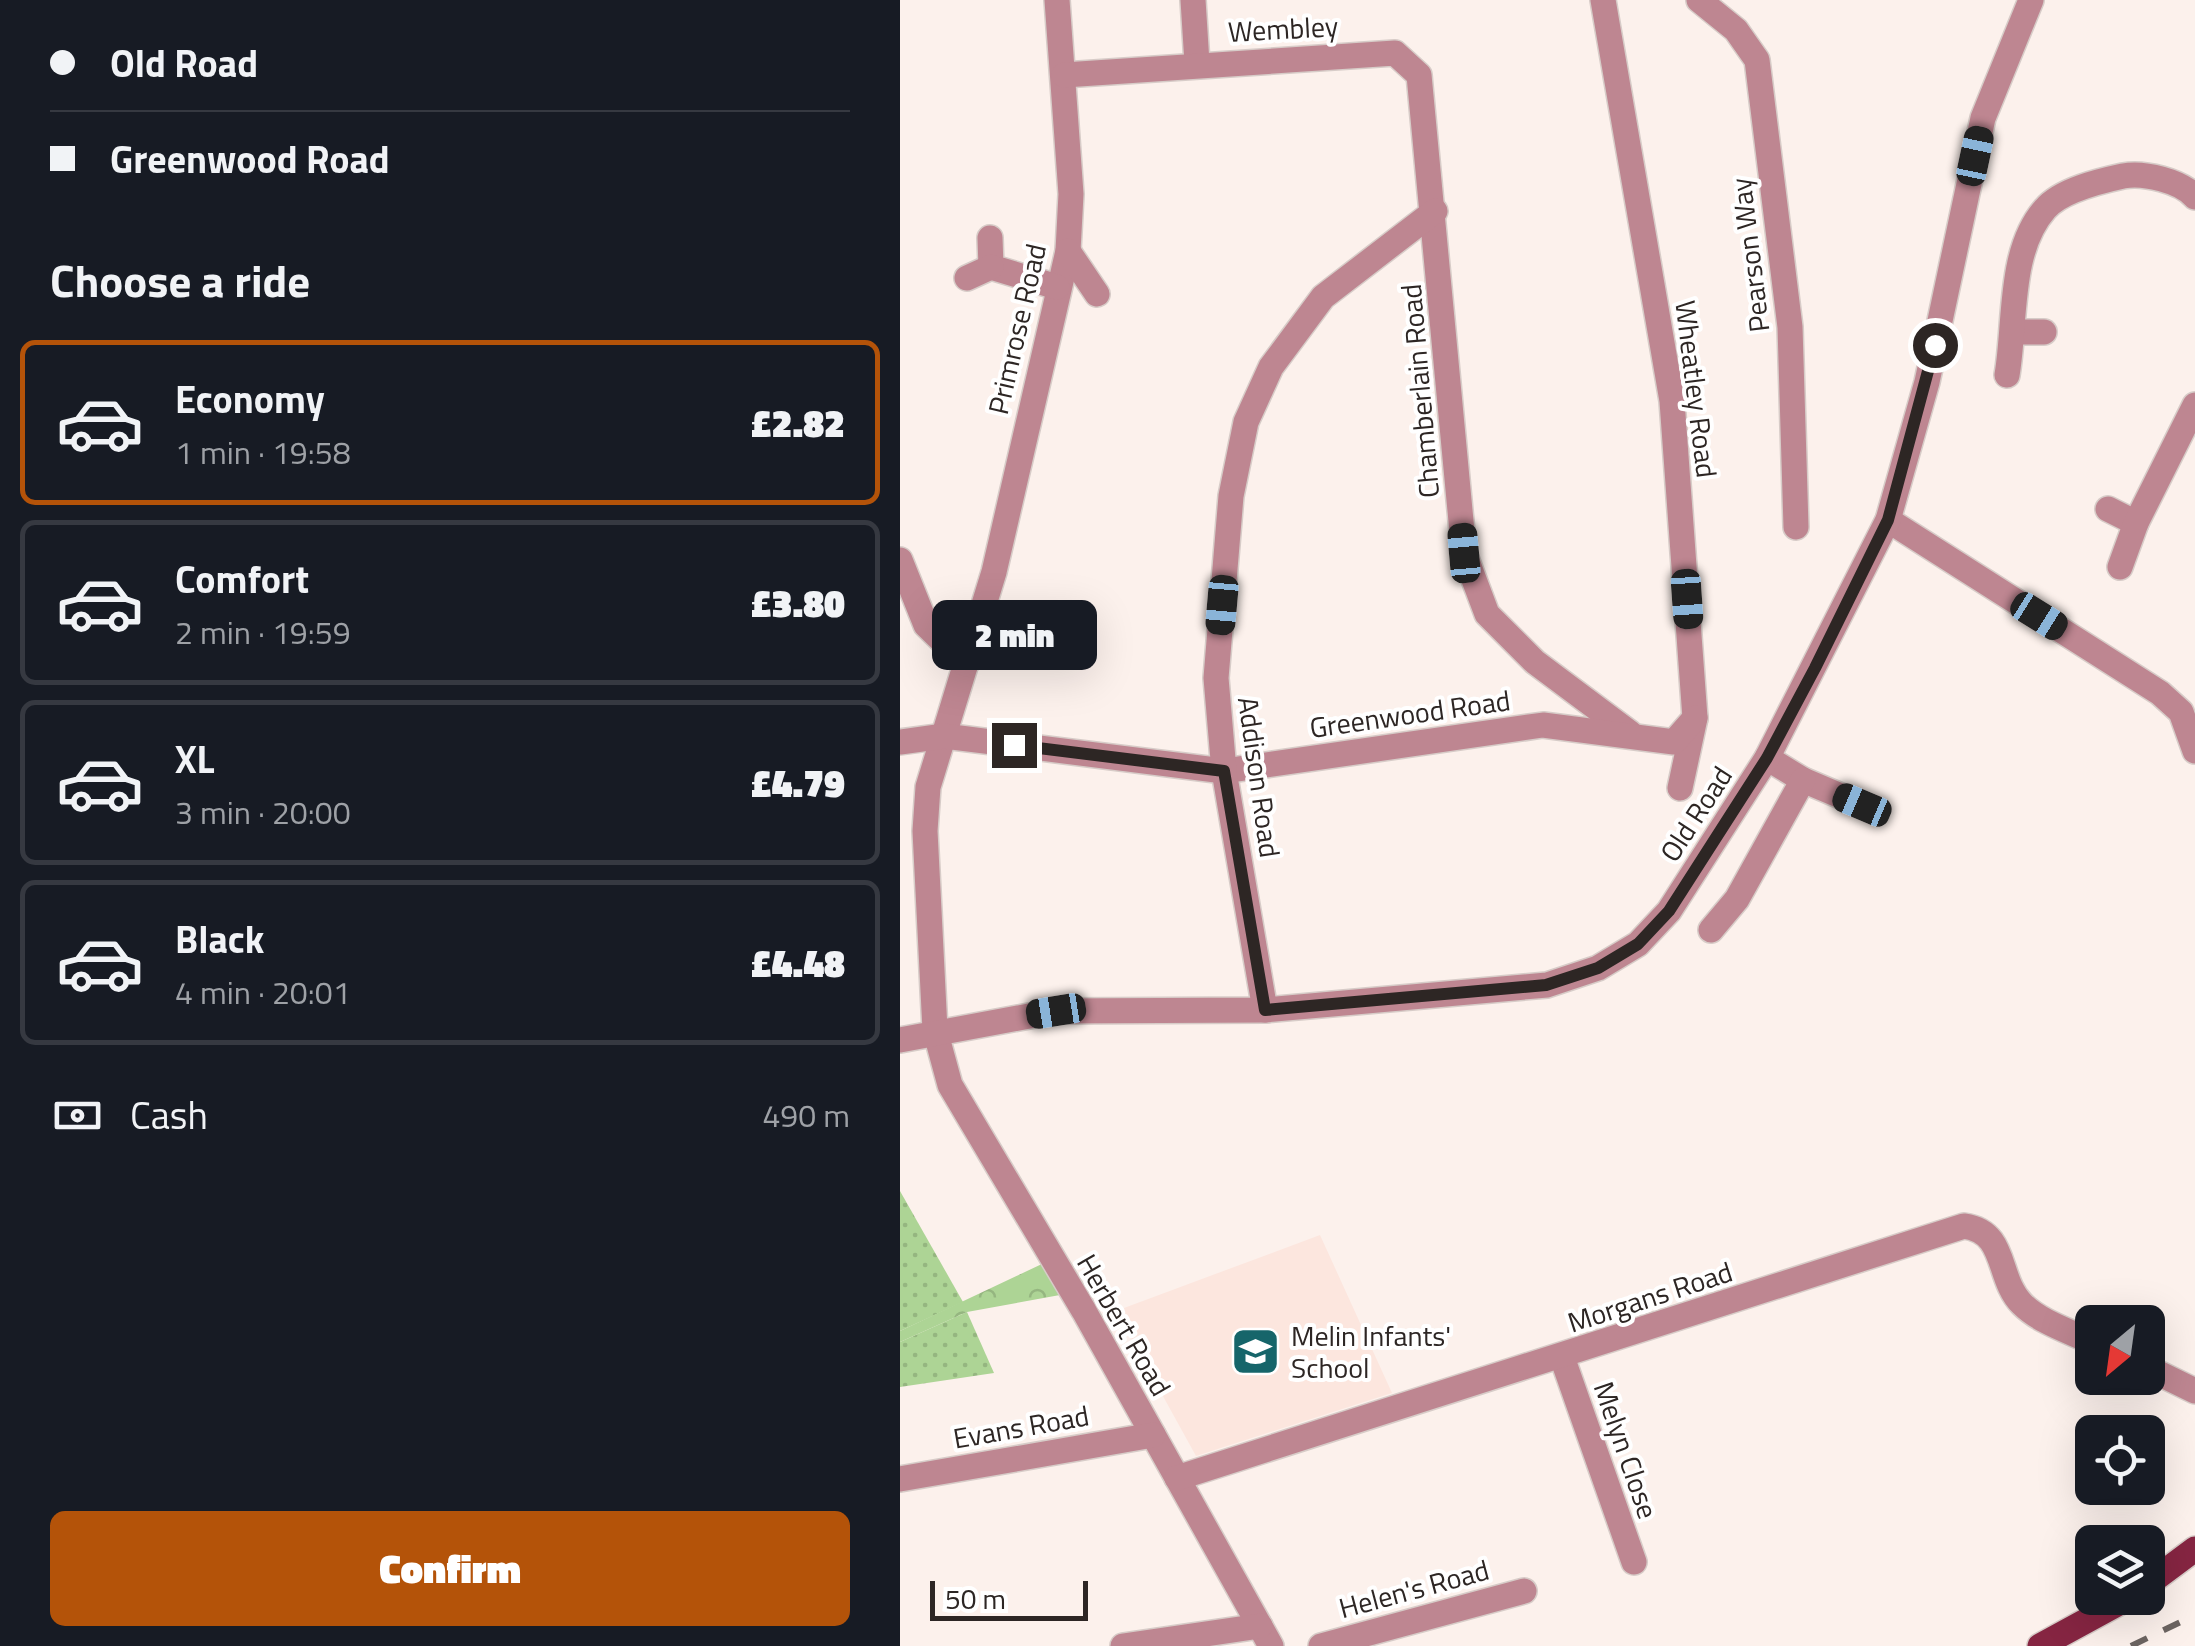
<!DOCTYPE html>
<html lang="en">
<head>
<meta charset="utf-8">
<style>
	body { margin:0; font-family:"Titillium Web",sans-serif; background:#20242c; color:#f1f3f6; height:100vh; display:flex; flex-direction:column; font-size:38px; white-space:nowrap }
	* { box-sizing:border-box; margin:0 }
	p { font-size:32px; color:#9ea1a6 }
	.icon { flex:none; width:55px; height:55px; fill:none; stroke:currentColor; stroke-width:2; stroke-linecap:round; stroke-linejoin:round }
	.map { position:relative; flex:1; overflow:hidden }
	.panel { display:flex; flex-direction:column; background:#171b24; width:900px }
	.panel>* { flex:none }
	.banner { display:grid; align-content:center; height:220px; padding:0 50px; background:#171b24 }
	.needle { width:65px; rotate:209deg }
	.buttons { position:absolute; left:1175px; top:1305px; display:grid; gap:20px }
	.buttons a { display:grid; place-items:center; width:90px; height:90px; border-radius:15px; background:#171b24; box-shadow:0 10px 40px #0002; font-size:50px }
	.scale { position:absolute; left:30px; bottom:25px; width:158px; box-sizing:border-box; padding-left:10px; border:5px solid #2d2624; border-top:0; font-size:28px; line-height:35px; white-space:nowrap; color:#2d2624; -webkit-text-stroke:8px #fff; paint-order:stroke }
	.end { position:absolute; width:45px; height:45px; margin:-22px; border:12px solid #2d2624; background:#fff; box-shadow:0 0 0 5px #fff }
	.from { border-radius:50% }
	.bubble { position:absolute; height:70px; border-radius:15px; background:#171b24; box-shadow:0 10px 40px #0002; font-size:32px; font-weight:800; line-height:70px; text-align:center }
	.car { position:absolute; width:30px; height:60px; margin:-30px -15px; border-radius:12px; box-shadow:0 0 8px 2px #0007; background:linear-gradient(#222 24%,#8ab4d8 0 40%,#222 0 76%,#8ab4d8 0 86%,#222 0) }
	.banner b { display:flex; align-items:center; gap:35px; height:95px; font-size:38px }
	.banner b+b { border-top:2px solid #363941 }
	.banner i { width:25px; height:25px; background:#f1f3f6 }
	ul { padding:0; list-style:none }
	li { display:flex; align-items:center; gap:30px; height:165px; margin:0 20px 15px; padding:0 30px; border:5px solid #363941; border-radius:15px }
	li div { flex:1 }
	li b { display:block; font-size:38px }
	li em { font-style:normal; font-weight:800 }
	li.selected { border-color:#b45309 }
	li>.icon { width:90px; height:90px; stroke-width:1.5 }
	h2 { padding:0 50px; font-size:45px; line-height:120px }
	.pay { display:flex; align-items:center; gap:25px; height:110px; padding:0 50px; font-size:38px }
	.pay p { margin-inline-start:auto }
	.cta { display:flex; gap:20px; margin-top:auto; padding:20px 50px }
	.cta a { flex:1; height:115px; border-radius:15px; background:#b45309; color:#fff; font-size:40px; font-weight:800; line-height:115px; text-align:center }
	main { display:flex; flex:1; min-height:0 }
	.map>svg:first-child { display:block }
</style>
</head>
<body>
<main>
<section class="panel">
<div class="banner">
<b><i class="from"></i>Old Road</b>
<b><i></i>Greenwood Road</b>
</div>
<h2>Choose a ride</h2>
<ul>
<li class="selected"><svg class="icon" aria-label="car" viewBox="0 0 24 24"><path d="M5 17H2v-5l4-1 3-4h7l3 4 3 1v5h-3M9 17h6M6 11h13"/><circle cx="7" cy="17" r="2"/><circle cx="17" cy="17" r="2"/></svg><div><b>Economy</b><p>1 min · 19:58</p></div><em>£2.82</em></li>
<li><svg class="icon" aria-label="car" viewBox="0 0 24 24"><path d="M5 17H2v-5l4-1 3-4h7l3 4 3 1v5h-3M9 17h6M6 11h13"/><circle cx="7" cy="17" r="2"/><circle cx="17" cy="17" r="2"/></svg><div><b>Comfort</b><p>2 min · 19:59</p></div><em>£3.80</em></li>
<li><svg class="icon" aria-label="car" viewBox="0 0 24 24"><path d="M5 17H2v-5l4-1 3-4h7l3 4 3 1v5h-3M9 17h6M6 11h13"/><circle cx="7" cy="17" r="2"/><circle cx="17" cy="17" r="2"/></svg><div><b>XL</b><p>3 min · 20:00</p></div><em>£4.79</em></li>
<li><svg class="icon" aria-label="car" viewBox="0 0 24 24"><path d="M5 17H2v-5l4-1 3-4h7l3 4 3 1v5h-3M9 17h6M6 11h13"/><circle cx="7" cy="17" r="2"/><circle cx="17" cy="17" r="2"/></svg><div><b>Black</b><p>4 min · 20:01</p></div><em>£4.48</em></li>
</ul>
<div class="pay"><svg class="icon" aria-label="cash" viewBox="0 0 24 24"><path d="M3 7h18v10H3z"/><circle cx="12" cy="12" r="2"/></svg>Cash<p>490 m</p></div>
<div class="cta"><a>Confirm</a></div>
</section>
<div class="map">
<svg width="1295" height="1646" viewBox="0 0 1295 1646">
	<defs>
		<pattern id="grass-dots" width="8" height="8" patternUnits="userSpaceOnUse" patternTransform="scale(2.5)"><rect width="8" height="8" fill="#add495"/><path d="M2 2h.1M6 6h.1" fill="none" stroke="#95b680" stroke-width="1.8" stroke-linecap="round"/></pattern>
		<pattern id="park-crowns" width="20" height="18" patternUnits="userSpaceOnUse" patternTransform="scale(2.5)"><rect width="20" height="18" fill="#add495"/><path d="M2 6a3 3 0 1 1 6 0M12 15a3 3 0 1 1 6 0" fill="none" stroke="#95b680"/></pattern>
	</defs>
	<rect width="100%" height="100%" fill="#fcf1ec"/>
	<path fill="#fce6de" d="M420,1235L492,1393L296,1456L216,1311Z"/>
	<g fill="url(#grass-dots)">
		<path d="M0,1191L63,1302L0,1331Z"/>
		<path d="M67,1312L94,1373L0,1387V1342Z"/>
	</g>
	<path fill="url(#park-crowns)" d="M144,1263L160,1295L67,1312L0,1342V1331Z"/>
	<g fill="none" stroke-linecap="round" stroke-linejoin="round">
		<defs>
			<g id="minor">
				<path d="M157,0L171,194L168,251L94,572L28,787L25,831L35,1030L50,1085L184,1311L371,1646"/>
				<path d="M293,0L297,63"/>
				<path d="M703,0L772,401L795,718L780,788"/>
				<path d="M799,0L836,30L857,60L890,327L896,527"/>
				<path d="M164,75L495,53L519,75L564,553L587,614L635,662L730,733"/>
				<path d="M90,238L91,267L157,287"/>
				<path d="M168,251L197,294"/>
				<path d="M67,278L91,267"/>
				<path d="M1114,332H1144"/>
				<path d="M1107,375C1116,323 1108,251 1145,209C1161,190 1200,181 1223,176C1244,172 1281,181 1295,197"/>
				<path d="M1208,509L1236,523"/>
				<path d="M988,520L1260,693L1281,712L1295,751"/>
				<path d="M0,560L26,625L66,664"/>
				<path d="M1220,567L1236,523L1295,405"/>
				<path d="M0,742L44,736L324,771L643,725L774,742L795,718"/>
				<path d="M867,758L903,780L962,805"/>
				<path d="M811,930L837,899L903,780"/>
				<path d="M365,1010L324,771L316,678L331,496L346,422L371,367L423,297L535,211"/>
				<path d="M0,1040L156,1011L365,1010L647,985L698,968L738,944L769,911L867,758L988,520L1027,382L1083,118L1131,0"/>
				<path d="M662,1357L734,1562"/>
				<path d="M1248,1368L1295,1391"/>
				<path d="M277,1478L1064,1226C1108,1232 1096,1278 1122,1304C1140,1322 1169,1331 1192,1342"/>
				<path d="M0,1479L253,1435"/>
				<path d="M223,1646L360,1626"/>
				<path d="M421,1646L624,1591"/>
			</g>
			<g id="major">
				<path d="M1248,1584L1295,1549"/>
				<path d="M1140,1646L1228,1598"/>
			</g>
		</defs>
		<use href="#minor" stroke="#d7ccc8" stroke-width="28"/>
		<use href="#major" stroke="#d7ccc8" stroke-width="28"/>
		<use href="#minor" stroke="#be8691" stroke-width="25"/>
		<use href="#major" stroke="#862542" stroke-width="25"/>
		<path stroke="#6c6461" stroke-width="6" stroke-dasharray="18 18" stroke-linecap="butt" d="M1231,1646L1295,1615"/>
	</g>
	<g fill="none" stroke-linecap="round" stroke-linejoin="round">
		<path stroke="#2d2624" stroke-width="12" d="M114,745L324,771L365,1010L646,985L698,968L738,944L769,911L867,758L915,668L988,520L1035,345"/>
	</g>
	<defs>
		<symbol id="school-square" viewBox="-11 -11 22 22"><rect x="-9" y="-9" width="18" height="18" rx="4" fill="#16656a" stroke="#fff"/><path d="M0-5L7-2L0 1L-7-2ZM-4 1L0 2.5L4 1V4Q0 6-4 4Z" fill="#fff"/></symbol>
	</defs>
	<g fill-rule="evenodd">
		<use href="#school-square" x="328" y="1324" width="55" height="55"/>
	</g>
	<g text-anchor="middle" stroke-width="8" stroke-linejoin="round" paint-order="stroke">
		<g font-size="28" fill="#2d2624" stroke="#fff">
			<text transform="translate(383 29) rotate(-3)" y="10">Wembley</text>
			<text transform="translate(850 255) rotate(-97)" y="10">Pearson Way</text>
			<text transform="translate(117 329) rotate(-77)" y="10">Primrose Road</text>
			<text transform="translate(796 389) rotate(83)" y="10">Wheatley Road</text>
			<text transform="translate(520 391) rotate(-95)" y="10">Chamberlain Road</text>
			<text transform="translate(510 714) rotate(-8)" y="10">Greenwood Road</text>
			<text transform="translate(359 777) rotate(82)" y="10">Addison Road</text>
			<text transform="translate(796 814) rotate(-57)" y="10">Old Road</text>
			<text transform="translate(750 1297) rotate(-18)" y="10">Morgans Road</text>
			<text transform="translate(224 1325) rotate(60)" y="10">Herbert Road</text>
			<text transform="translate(121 1427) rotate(-10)" y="10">Evans Road</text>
			<text transform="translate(726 1450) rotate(71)" y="10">Melyn Close</text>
			<text transform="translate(514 1589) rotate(-15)" y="10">Helen's Road</text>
		</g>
		<g font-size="28" fill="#2d2624" stroke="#fff" text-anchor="start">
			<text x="391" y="1346">Melin Infants'<tspan x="391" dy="32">School</tspan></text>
		</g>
	</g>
</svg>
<div class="buttons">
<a><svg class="needle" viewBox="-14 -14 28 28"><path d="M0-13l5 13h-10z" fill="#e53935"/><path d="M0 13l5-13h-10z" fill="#9ea1a6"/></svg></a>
<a><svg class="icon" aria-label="locate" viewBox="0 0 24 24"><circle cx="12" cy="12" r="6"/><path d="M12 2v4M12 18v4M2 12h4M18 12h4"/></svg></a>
<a><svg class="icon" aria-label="layers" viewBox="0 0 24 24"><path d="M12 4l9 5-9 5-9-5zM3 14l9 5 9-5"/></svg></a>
</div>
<div class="scale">50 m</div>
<i class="end from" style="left:1035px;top:345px"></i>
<i class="end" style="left:114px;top:745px"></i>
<div class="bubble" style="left:32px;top:600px;width:165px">2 min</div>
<i class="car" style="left:1075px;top:156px;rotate:12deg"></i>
<i class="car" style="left:564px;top:553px;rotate:355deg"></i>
<i class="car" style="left:787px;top:599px;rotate:176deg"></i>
<i class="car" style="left:322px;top:605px;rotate:185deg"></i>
<i class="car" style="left:1139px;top:616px;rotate:122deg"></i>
<i class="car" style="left:962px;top:805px;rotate:293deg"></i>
<i class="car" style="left:156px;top:1011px;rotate:261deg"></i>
</div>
</main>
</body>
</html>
